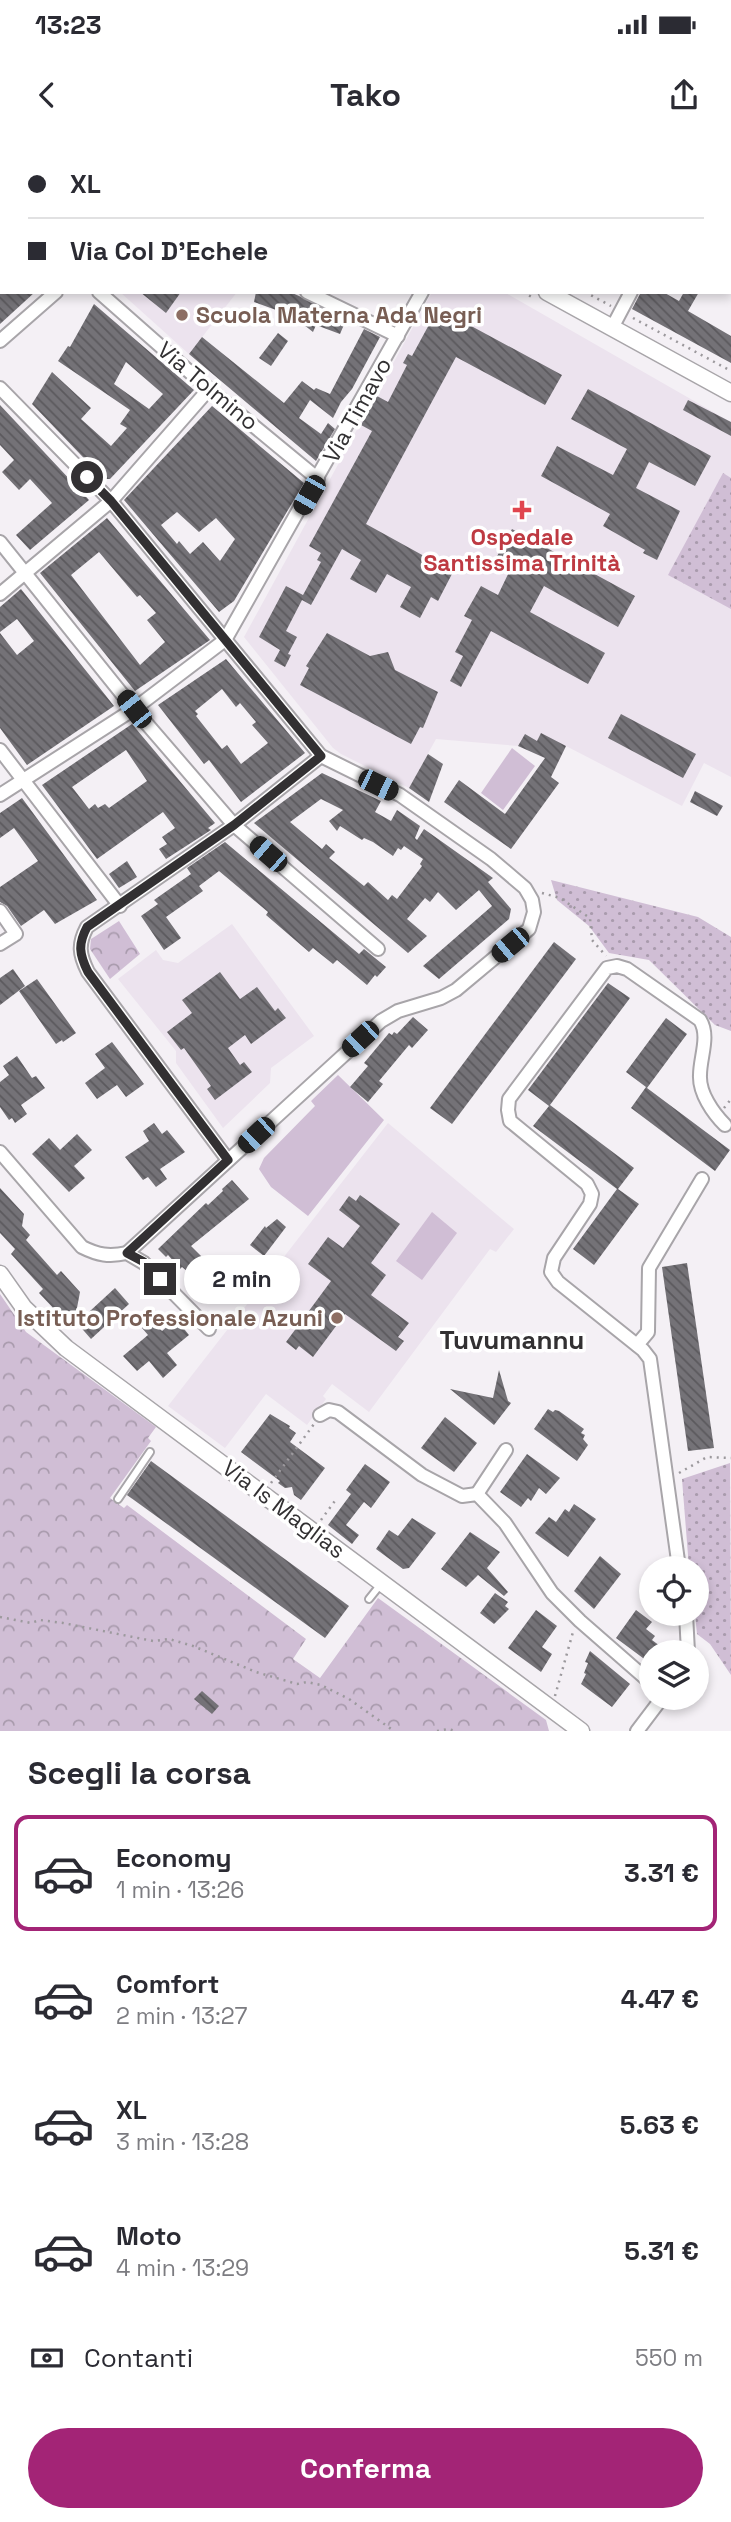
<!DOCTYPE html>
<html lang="it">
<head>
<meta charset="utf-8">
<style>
	body { margin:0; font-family:"Space Grotesk",sans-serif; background:#f2f2f3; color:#2b2b33; height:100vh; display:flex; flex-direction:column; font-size:26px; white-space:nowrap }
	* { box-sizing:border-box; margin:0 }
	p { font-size:23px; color:#7c7c81 }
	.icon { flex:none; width:38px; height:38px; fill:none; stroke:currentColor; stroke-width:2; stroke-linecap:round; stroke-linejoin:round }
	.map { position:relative; height:1591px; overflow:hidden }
	.drawer { display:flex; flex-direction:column; background:#fff; flex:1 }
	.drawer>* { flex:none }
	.banner { position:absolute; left:0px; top:0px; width:732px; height:154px; box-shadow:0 4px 10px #0003; display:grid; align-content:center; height:154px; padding:0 28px; background:#fff }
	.fabs { position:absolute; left:639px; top:1416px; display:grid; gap:14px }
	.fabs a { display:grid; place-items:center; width:70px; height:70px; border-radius:50%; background:#fff; box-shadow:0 4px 10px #0003; font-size:35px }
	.end { position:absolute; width:32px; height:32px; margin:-16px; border:9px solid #323032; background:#fff; box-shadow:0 0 0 4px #fff }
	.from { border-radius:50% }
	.bubble { position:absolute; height:49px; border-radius:24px; background:#fff; box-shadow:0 4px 10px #0003; font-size:23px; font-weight:800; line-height:49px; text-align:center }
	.car { position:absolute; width:21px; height:42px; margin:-21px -10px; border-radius:9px; box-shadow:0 0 5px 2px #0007; background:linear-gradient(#222 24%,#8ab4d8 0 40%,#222 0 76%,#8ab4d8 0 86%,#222 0) }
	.banner b { display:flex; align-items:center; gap:24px; height:66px; font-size:26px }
	.banner b+b { border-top:2px solid #e1e1e2 }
	.banner i { width:18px; height:18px; background:#2b2b33 }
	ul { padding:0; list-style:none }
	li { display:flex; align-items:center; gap:21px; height:116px; margin:0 14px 10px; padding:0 14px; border:4px solid transparent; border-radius:14px }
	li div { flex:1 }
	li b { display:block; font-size:26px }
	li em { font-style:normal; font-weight:800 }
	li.selected { border-color:#a32476 }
	li>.icon { width:63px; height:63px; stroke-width:1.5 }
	h2 { padding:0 28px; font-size:32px; line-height:84px }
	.pay { display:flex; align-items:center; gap:18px; height:77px; padding:0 28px; font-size:26px }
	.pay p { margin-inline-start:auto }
	.cta { display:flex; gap:14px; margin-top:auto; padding:14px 28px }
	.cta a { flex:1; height:80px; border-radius:42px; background:#a32476; color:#fff; font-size:28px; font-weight:800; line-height:80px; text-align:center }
	.status { display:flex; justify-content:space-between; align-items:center; height:49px; padding:0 35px; background:#fff; direction:ltr }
	.status svg { height:19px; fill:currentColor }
	header { display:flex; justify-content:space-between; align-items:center; height:91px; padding:0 28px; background:#fff; font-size:32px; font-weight:800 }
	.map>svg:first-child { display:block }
</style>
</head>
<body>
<div class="status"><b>13:23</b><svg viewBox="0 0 49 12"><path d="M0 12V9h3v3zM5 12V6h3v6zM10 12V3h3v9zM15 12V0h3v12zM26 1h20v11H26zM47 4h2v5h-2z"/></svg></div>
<header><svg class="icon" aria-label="back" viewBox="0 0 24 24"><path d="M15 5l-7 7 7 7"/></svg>Tako<svg class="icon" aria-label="share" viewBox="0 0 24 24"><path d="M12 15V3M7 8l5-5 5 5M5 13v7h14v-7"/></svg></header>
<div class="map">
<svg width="731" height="1591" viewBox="0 0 731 1591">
	<defs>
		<pattern id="grass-dots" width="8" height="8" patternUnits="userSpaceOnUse" patternTransform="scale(1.75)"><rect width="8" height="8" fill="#d0bed5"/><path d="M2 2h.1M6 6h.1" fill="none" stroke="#a99bad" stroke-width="1.8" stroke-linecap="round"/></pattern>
		<pattern id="park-crowns" width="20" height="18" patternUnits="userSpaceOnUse" patternTransform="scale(1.75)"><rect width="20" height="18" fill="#d0bed5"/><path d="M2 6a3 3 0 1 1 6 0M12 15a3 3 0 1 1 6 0" fill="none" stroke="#a99bad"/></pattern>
		<pattern id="building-back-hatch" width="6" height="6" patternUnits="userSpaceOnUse" patternTransform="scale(1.75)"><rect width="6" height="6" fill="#747277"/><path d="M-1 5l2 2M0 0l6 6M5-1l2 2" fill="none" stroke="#5b595d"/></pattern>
	</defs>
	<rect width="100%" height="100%" fill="#f4f0f5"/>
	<g fill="#ece3ee">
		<path d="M120,152H237L189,214Z"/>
		<path d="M432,152H504L729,281L731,289V637L704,623L682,666L566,606L558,623L518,606L436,599L409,648L341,614L333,608L244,497Z"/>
		<path d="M232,784L314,896L271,928L270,943L223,988L176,923V911L118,839L156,810L163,820L178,823Z"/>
		<path d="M388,983L514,1089L496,1112L490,1109L369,1272L332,1244L323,1256L326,1259L307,1285L266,1254L225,1308L168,1266Z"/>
	</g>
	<g fill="url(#grass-dots)">
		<path d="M723,333L731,338V469L668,435Z"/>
		<path d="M551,740L698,777L731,797V891L715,885L649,820L609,813L589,786L557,760Z"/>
		<path d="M730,1323L731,1535L710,1504L697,1494L695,1474L696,1428H689L682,1339Z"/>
	</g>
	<g fill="url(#park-crowns)">
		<path d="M119,781L140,814L110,839L90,809L91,799Z"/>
		<path d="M0,1154L26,1192L156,1287L148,1298L151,1301L110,1358L124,1368L127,1365L306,1499L293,1519L320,1538L378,1458L546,1580L549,1591H0Z"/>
	</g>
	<g fill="#d0bed5">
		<path d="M512,608L535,626L503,670L481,653Z"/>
		<path d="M338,935L384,980L308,1076L271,1047L259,1029L264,1018L315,966L311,961Z"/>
		<path d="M432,1072L457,1093L422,1140L396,1121Z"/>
	</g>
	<g fill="url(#building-back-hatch)" fill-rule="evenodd">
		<path d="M0,152H35L0,184Z"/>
		<path d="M140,152H181L166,173Z"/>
		<path d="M256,152H290L299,156L346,180L340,194L316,185L313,192L304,185L301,179L254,162Z"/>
		<path d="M641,152H663L679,161L684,152H699L688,171L731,196V223L632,169Z"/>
		<path d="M94,164L194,250L110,339H104L32,264L52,232L91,268L81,279L111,306L127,288L120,284L130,270L58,221L68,206L70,207ZM126,222L163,254L149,269L114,244Z"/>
		<path d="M438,168L562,235L545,265L456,217L366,384L453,432L438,461L431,457L420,478L400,467L411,447L387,434L376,453L350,439L361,420L342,409L311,465L302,460L286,491L297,497L288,514L291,515L285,527L274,521L280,510L259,497L286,446L303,455L321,422L317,420L321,413L309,406L372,291L361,285L377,256L388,262L407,225L403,223L408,214L412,216Z"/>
		<path d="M364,189L380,197L352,249L341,262L333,278L310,260L299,278L321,294L328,283L335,289L316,321L189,214L202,197L284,263L302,241L314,250L316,248L330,254Z"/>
		<path d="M278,193L288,201L271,226L259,218Z"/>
		<path d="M588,249L711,316L695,346L649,322L636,348L680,371L657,420L643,413L645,410L603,386L610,374L541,336L557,306L613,335L627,309L571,279Z"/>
		<path d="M688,260L731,282V296L683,270Z"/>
		<path d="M0,265L89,360L30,410L16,395L52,363L30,339L19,350L2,332L14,320L0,305Z"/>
		<path d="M212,266L304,343L234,461L219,472L124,360ZM177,372L199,392L216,378L235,399L220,421L203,402L190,414L179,401L177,404L161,385Z"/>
		<path d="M107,378L210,500L135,551L40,433ZM99,412L137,457L140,455L156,473L147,480L165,502L140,525L71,435Z"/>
		<path d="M512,389L635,456L618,487L544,446L530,472L605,513L588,544L491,491L461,547L450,541L463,516L455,512L472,480L464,476L481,446L498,455L511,428L495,420Z"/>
		<path d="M21,449L114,566L27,625L0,588V493L17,515L34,501L17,479L0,492V467Z"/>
		<path d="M327,493L370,516L388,512L395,530L438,552L423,588L420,587L411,604L300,545L309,528L306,526Z"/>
		<path d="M226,519L305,613L241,662L209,620L204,624L158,565ZM222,549L236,567L240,563L256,582L252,585L268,603L241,624L227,605L222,609L196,576L198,574L195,571Z"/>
		<path d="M621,574L696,614L683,638L608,598Z"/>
		<path d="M132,584L215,683L208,688L211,690L166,719L159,709L167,704L162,697L175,688L163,672L97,719L42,645ZM126,610L147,641L109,668L105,664L98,668L95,664L89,669L72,647Z"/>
		<path d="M541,593L566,606L551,637L559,643L511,709L444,662L459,640L505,674L545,618L518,606L525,594L537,601Z"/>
		<path d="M428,614L443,624L429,662L409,648Z"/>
		<path d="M322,633L381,661L375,672L391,681L397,670L420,686L415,698L417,700L424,689L493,738L488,742L511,769L509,779L439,839L423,826L492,766L479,750L456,770L438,752L430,762L425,758L407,779L427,796L408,813L254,683ZM321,659L343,670L329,681L337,691L340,686L362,700L364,698L373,702L393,716L398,708L401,710L404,706L423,719L420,724L422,726L397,759L392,755L388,760L368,742L364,746L329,718L335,712L326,704L322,709L290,682Z"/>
		<path d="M695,651L723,666L717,676L690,662Z"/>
		<path d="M22,658L97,760L55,784L44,770L21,786L7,766L0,762V747L38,721L14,688L0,698V673Z"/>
		<path d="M225,702L359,814L364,809L386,827L377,837L375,835L367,845L337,820L333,824L313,808L309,812L266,775L268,772L219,731L199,746L203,751L166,777L181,798L164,810L141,776L158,764L154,760L191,734L187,728Z"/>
		<path d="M127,721L137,737L119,748L109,734Z"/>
		<path d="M554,802L576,819L452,984L430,968Z"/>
		<path d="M13,829L25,846L0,865V838Z"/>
		<path d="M220,832L240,859L257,847L275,871L278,868L286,878L251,904L245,895L228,908L240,925L244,922L252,932L215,960L207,949L211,946L184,908L181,910L167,892L192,873L182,860Z"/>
		<path d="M37,839L76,893L63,902L62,900L56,904L19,851Z"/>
		<path d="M608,843L630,858L550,965L634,1028L618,1049L639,1064L594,1125L573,1109L617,1049L533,986L549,966L528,950Z"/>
		<path d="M413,877L428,890L412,908L409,905L379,941L383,944L368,962L350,947L368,926L364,923L389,893L392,895L394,892L397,894Z"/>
		<path d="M666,878L687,894L647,948L730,1010L715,1031L631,968L646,947L626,932Z"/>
		<path d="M112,902L144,944L126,957L117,945L97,959L85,943L105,928L95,914Z"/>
		<path d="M17,916L32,938L36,936L45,948L21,965L27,974L15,983L12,978L9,980L0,967V942L9,935L3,926Z"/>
		<path d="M154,983L162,994L167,990L185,1012L160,1029L167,1039L156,1047L148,1037L143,1040L125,1017L149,1001L143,991Z"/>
		<path d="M77,994L92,1010L74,1026L85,1038L69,1052L32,1014L49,998L60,1010Z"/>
		<path d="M232,1040L249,1059L191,1106L215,1130L219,1127L227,1137L234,1131L241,1139L220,1155L207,1142L205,1144L202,1141L199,1144L188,1132L182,1127L180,1129L168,1115L166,1117L158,1109L206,1063L208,1065L223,1051L222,1049Z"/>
		<path d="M0,1048L24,1074L22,1086L30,1095L26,1100L57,1135L61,1131L80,1152L73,1189L39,1153L43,1149L11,1114L15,1109L0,1093Z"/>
		<path d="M360,1055L400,1084L371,1123L386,1135L371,1155L409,1183L398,1197L404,1201L396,1211L345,1174L313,1217L299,1206L296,1210L286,1202L331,1141L308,1124L328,1097L343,1108L360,1086L339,1070L349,1056L356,1061Z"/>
		<path d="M277,1079L286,1087L264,1116L250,1105L265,1086L266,1088Z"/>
		<path d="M687,1123L714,1308L688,1311L662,1127Z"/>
		<path d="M115,1148L129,1164L91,1199L77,1183Z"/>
		<path d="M176,1179L189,1195L167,1213L177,1225L163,1238L149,1221L137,1231L123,1216L148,1195L142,1188L152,1180L162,1191Z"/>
		<path d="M499,1230L508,1261L511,1263L494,1285L450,1249L493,1258Z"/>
		<path d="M548,1269L553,1272L555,1270L559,1271L584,1289L581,1293L585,1295L583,1299L588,1305L577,1321L534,1289Z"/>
		<path d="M270,1274L290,1286L289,1288L296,1293L290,1302L325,1328L301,1360L294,1355L292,1347L285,1348L278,1343L280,1341L241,1312Z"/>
		<path d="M445,1277L477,1303L454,1332L421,1308Z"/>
		<path d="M527,1314L560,1338L546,1354L539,1348L531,1361L528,1358L521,1367L500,1352Z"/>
		<path d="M151,1321L349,1466L325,1498L127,1355Z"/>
		<path d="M365,1324L390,1342L371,1368L364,1362L346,1385L359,1395L352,1404L328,1385L351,1354L346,1350Z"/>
		<path d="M574,1364L596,1379L568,1417L535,1393L549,1377L556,1382L565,1369L569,1372Z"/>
		<path d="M412,1378L436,1393L409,1428L403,1429L376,1409L389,1390L398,1396Z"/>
		<path d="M470,1392L500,1412L487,1428L508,1452L504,1456L478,1435L466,1447L441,1429Z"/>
		<path d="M600,1416L621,1434L594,1469L574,1451Z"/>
		<path d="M495,1453L508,1462L505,1466L509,1469L494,1484L480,1473Z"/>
		<path d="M536,1470L557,1486L542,1507L552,1514L541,1532L508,1508Z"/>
		<path d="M636,1470L652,1482L646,1489L655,1496L652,1500L668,1512H651V1524L616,1498Z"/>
		<path d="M590,1511L630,1544L612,1567L581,1544L586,1534L584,1533L588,1523L585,1522Z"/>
		<path d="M202,1551L219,1566L212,1574L194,1559Z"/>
	</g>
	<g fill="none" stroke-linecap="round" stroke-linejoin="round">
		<defs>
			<g id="service">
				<path d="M118,1359L150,1312"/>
				<path d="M369,1459L381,1444"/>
			</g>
			<g id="minor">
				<path d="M539,0L542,2"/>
				<path d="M19,2L20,0"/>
				<path d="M170,2L171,0"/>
				<path d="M453,2L455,0"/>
				<path d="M712,2L713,0"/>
				<path d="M0,20L2,19"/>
				<path d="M730,108L731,109"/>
				<path d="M99,152L209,249L318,339"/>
				<path d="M307,152L398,196"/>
				<path d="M612,188L631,152"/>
				<path d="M0,201L56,152"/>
				<path d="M0,248L111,361L321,616L400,655L491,719L525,748L532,760L534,772L529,789L456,850L441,858L398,871L381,881L127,1113"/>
				<path d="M0,402L134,569L234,685L378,809"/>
				<path d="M0,454L111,361L209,249"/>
				<path d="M0,610L120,766"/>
				<path d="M0,655L134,569L225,500L422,152"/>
				<path d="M0,771L16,794L0,804"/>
				<path d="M0,1012L82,1107C98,1115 109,1117 127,1113L144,1123L209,1189"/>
				<path d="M228,1020L88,832C79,814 78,804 87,787L234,685L321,616"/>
				<path d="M637,1205L648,1192L649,1128L702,1039"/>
				<path d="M320,1275L329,1270L338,1272L422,1335L462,1356L477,1354L505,1383L552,1453L580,1481L651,1543"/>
				<path d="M477,1354L506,1310"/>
				<path d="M679,1428L650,1219L643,1210L558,1142L551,1132L554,1118L590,1064L592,1054L587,1044L510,981L508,970L509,959L607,828L617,826L627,829L700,880C710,896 700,917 700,935C699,953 713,973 725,985"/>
				<path d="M686,1474L688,1512"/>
				<path d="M637,1591L662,1558"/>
			</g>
			<g id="tertiary">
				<path d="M208,0L212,2"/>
				<path d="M547,152L731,253"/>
				<path d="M0,1134L24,1168L66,1208L581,1591"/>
			</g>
		</defs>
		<use href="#service" stroke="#a8a5a9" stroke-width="10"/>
		<use href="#minor" stroke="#a8a5a9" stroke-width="16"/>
		<use href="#tertiary" stroke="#a8a5a9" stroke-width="19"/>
		<g stroke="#9c999d" stroke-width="2.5" stroke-dasharray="2 5" stroke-linecap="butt">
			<path d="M257,0L261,2"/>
			<path d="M523,152L535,159"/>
			<path d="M585,152L611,166"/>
			<path d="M633,178L731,231"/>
			<path d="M542,753L560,758L590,778L592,800L606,816"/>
			<path d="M724,968L731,959"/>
			<path d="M679,1333L707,1317L731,1318"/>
			<path d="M271,1343L314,1284"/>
			<path d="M321,1380L337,1358"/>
			<path d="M0,1477L31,1483L40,1480L63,1483L153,1501L169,1499L193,1506L256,1532L297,1544L307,1542L321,1545L349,1559L394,1591"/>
			<path d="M555,1556L573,1492"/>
			<path d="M437,1591L448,1589L455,1591"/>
		</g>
		<use href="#service" stroke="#fff" stroke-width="6"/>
		<use href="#minor" stroke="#fff" stroke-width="12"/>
		<use href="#tertiary" stroke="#fff" stroke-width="16"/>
	</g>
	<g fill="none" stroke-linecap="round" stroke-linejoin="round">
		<path stroke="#323032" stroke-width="9" d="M87,337L111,361L321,616L234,685L87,787C78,804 79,814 88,832L228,1020L127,1113L144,1122L160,1139"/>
	</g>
	<g fill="#8d6e63" stroke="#fff" stroke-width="2.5">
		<circle cx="182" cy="175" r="7"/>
		<circle cx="337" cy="1178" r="7"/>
	</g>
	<path fill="#e0444e" stroke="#fff" stroke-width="2.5" d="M518.5 359.5h7v7h7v7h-7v7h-7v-7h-7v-7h7z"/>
	<g text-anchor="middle" stroke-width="7" stroke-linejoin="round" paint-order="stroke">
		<g font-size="23" font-weight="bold" fill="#785e54" stroke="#fff" text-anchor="start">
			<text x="196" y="183">Scuola Materna Ada Negri</text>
			<text x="323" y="1186" text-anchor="end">Istituto Professionale Azuni</text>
		</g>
		<g font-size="23" fill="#323032" stroke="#fff">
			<text transform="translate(208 246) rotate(40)" y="8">Via Tolmino</text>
			<text transform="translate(357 270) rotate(-61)" y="8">Via Timavo</text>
			<text transform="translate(284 1369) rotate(37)" y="8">Via Is Maglias</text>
		</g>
		<g font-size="23" font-weight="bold" fill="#be3a42" stroke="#fff">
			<text x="522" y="405">Ospedale<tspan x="522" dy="26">Santissima Trinità</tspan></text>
		</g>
		<g font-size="26" font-weight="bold" fill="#323032" stroke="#fff">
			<text x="512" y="1209">Tuvumannu</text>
		</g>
	</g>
</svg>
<div class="fabs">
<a><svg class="icon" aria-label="locate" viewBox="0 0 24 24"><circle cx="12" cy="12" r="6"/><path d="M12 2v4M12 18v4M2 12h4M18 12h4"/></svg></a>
<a><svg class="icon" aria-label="layers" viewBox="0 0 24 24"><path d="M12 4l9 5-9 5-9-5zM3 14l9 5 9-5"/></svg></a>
</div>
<i class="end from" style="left:87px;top:337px"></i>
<i class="end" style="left:160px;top:1139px"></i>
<div class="bubble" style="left:184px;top:1115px;width:116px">2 min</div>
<i class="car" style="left:309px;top:355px;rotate:210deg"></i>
<i class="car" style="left:134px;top:569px;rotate:322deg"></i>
<i class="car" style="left:378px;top:645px;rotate:116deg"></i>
<i class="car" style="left:268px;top:714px;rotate:311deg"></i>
<i class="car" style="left:510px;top:805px;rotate:230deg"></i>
<i class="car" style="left:360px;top:899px;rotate:227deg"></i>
<i class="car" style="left:256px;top:995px;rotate:227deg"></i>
<div class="banner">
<b><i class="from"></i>XL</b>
<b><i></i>Via Col D'Echele</b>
</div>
</div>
<section class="drawer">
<h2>Scegli la corsa</h2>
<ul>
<li class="selected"><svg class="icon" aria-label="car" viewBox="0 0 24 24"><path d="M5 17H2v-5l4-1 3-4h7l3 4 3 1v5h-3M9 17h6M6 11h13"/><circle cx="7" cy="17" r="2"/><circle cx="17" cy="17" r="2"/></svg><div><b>Economy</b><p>1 min · 13:26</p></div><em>3.31 €</em></li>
<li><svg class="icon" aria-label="car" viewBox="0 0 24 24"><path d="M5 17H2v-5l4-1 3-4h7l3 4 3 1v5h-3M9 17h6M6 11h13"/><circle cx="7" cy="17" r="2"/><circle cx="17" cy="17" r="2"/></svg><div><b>Comfort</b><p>2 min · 13:27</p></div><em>4.47 €</em></li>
<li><svg class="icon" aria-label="car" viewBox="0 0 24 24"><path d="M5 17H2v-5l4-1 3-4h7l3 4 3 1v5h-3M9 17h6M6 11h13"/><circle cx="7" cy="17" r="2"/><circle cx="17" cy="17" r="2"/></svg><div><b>XL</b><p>3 min · 13:28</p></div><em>5.63 €</em></li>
<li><svg class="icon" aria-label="car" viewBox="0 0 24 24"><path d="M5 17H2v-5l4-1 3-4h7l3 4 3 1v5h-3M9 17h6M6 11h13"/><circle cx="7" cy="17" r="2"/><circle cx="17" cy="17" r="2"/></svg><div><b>Moto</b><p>4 min · 13:29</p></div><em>5.31 €</em></li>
</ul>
<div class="pay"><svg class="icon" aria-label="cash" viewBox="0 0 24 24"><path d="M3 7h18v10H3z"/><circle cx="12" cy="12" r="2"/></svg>Contanti<p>550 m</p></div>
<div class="cta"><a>Conferma</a></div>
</section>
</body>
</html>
